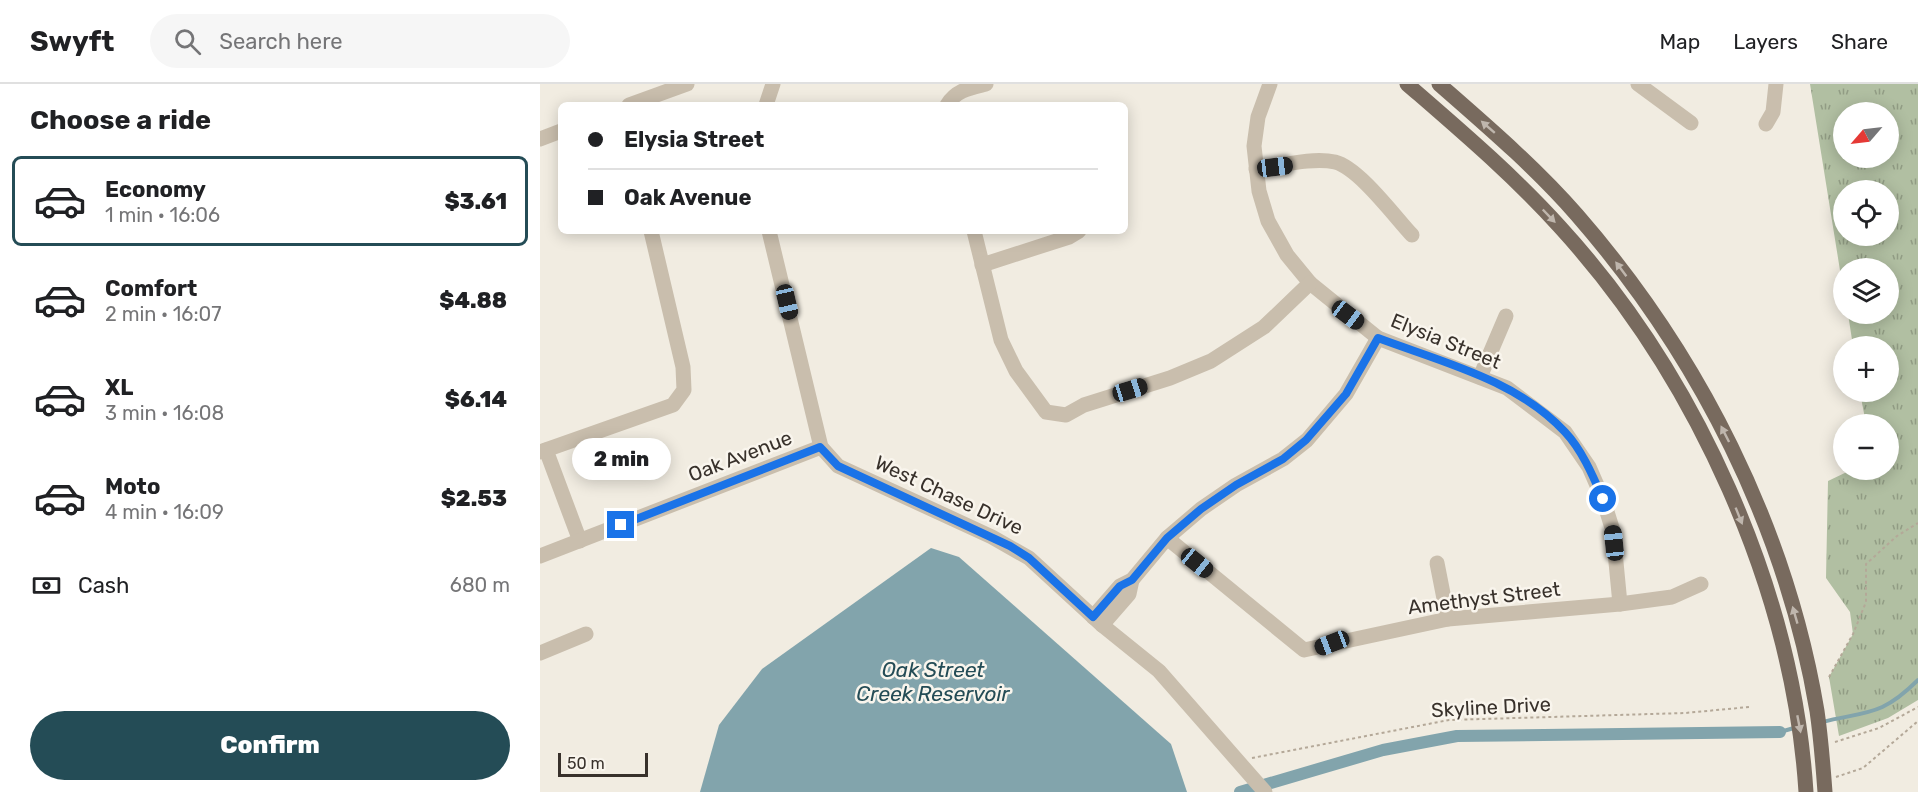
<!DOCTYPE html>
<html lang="en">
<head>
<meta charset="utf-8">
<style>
	body { margin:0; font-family:Rubik,sans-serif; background:#f6f6f6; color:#202124; height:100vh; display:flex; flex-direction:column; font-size:22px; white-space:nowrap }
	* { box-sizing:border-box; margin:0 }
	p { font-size:20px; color:#757577 }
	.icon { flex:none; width:33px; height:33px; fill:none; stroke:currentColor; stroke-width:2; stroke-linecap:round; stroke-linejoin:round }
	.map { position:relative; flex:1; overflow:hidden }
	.side { display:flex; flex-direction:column; background:#fff; width:540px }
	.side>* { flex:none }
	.top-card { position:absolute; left:18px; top:18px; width:570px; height:132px; border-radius:9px; box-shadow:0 3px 15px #0003; display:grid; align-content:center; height:132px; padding:0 30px; background:#fff }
	.needle { width:39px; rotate:242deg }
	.tools { position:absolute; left:1293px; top:18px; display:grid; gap:12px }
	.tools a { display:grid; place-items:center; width:66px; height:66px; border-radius:50%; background:#fff; box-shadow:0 3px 15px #0003; font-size:30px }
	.scale { position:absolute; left:18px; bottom:15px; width:90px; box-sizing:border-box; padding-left:6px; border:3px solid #38312b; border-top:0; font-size:16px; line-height:21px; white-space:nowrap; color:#38312b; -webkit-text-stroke:4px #f9f5ed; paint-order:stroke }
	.end { position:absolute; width:27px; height:27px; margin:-14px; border:8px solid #1a73e8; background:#fff; box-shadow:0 0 0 3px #fff }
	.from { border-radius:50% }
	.bubble { position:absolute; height:42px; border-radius:21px; background:#fff; box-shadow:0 3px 15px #0003; font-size:20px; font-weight:800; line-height:42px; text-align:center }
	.car { position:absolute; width:18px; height:36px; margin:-18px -9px; border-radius:8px; box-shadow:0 0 4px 2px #0007; background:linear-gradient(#222 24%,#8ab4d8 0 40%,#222 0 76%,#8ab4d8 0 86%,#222 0) }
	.top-card b { display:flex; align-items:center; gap:21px; height:57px; font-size:22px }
	.top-card b+b { border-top:2px solid #e0e0e0 }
	.top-card i { width:15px; height:15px; background:#202124 }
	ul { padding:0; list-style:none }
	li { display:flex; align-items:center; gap:18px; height:90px; margin:0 12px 9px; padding:0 18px; border:3px solid transparent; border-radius:9px }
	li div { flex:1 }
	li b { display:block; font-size:22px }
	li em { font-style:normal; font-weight:800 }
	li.active { border-color:#244c56 }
	li>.icon { width:54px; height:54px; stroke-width:1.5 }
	h2 { padding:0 30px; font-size:27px; line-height:72px }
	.pay { display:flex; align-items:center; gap:15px; height:66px; padding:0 30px; font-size:22px }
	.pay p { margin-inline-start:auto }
	.primary-button { display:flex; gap:12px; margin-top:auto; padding:12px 30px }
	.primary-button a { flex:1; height:69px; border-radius:36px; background:#244c56; color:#fff; font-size:24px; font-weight:800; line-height:69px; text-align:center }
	header { display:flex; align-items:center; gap:36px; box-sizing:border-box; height:84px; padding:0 30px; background:#fff; border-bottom:2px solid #e0e0e0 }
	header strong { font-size:28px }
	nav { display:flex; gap:33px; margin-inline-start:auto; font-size:21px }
	.search { width:420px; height:54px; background:#f6f6f6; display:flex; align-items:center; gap:15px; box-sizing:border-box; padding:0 21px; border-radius:33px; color:#757577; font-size:22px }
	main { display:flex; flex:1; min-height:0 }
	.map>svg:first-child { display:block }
</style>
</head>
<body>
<header>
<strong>Swyft</strong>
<div class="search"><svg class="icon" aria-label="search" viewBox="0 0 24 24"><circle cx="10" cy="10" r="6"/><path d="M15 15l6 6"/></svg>Search here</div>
<nav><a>Map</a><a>Layers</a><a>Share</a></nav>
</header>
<main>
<section class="side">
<h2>Choose a ride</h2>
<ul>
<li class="active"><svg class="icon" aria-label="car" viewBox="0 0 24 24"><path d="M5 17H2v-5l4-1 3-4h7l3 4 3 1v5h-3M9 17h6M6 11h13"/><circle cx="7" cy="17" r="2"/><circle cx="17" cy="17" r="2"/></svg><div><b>Economy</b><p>1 min · 16:06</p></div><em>$3.61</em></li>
<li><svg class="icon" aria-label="car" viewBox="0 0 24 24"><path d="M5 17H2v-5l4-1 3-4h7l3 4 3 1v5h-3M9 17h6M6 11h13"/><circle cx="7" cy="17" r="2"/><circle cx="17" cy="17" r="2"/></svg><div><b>Comfort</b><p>2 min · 16:07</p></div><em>$4.88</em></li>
<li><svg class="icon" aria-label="car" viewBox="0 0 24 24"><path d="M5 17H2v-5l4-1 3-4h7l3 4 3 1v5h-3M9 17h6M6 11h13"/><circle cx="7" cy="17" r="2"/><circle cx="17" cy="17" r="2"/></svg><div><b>XL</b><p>3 min · 16:08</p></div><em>$6.14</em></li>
<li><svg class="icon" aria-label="car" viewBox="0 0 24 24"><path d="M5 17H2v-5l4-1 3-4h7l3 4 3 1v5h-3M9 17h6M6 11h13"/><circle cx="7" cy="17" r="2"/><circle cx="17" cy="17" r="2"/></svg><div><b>Moto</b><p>4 min · 16:09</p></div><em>$2.53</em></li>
</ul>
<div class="pay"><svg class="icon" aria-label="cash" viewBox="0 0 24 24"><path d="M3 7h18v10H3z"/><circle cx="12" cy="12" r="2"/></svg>Cash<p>680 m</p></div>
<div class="primary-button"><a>Confirm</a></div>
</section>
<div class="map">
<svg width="1378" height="708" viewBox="0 0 1378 708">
	<defs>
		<pattern id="grass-tufts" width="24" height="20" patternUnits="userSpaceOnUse" patternTransform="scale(1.5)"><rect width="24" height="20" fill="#b1bfa2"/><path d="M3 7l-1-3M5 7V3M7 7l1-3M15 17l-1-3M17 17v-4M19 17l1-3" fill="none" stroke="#919c84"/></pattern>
	</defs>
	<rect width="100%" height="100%" fill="#f1ece1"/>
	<path fill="url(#grass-tufts)" fill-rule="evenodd" d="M1270,0H1378V616L1348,634L1299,652L1289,593L1313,550L1310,528L1286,494L1288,397L1311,386H1348V340H1326L1320,308H1348V262H1313L1308,230H1348V184H1304L1303,205ZM1304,28H1348V74H1304ZM1304,106H1348V152H1304Z"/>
	<path fill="#82a4ac" d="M391,464L419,473L631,660L647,708H160L179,641L222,585Z"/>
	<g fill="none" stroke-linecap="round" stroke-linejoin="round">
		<g stroke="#82a4ac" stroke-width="4">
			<path d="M1282,638C1328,627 1342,632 1378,596"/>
			<path d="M1240,648L1254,644"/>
		</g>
		<path stroke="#82a4ac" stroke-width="12" d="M700,708L843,666L917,652L1240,648"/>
		<g stroke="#b4a898" stroke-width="2" stroke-dasharray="3 3" stroke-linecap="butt">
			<path d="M1289,593L1313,550L1326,518V480L1357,452L1378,439"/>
			<path d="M1295,658L1339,644L1378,623"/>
			<path d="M712,674L909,636L1145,629L1209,623"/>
			<path d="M1296,693L1323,684L1378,637"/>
		</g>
		<g stroke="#c9bead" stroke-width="15">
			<path d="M730,0L718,33L714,62L719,107L728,137L747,171L770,199L838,254L967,304L1025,348L1049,383L1063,415L1073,447L1080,520"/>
			<path d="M1098,0L1151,39"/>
			<path d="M89,21L147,0"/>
			<path d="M226,21L233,0"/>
			<path d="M407,21C416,6 430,4 446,0"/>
			<path d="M1226,40L1233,28L1236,0"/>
			<path d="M0,55L21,47"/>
			<path d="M716,85C740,82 772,73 795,78C819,84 855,133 872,151"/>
			<path d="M229,147L281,363L298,382L452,453L489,474L562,541L619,587L725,708"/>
			<path d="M434,147L461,256L476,287L506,328L526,331L544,321L630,294L671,277L724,243L770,199"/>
			<path d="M442,181L529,153L539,147"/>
			<path d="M940,293L966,232"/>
			<path d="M6,366L40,457"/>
			<path d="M0,368L133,321L144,306L143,283L111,147"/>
			<path d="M627,454L764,566L908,535L1080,520L1132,513L1161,500"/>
			<path d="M0,472L281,363"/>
			<path d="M897,479L908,535"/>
			<path d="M553,533L580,502L592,496L627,454L661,425L696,401L743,375L767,356L806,310L838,254"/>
			<path d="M562,541L589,510L592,496"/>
			<path d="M0,569L46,550"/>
		</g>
		<g stroke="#786a5e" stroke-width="15">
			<path d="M867,0C920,46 973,91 1020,143C1156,292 1253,505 1266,708"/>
			<path d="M899,0C947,42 995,83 1037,131C1159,271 1246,443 1277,627C1281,654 1283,681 1285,708"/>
		</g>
	</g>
	<defs><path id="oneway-solid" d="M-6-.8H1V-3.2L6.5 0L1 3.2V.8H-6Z" transform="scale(1.5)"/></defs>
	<g fill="#bfb6ad">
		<use href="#oneway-solid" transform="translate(948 43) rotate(-139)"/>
		<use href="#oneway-solid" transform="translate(1009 132) rotate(46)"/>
		<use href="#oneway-solid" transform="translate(1081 185) rotate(-127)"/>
		<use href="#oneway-solid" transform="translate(1185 350) rotate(-117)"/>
		<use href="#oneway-solid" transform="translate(1199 432) rotate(68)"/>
		<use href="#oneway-solid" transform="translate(1255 531) rotate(-106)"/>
		<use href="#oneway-solid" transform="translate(1259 640) rotate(79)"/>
	</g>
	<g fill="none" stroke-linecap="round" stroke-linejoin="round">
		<path stroke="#1a73e8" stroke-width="8" d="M81,441L280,363L298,382L470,462L489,474L553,533L580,502L592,496L627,454L661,425L696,401L743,375L766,356L806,310L838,254C902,278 977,296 1025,348C1042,366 1053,392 1063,415"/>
	</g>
	<g text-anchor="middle" stroke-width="5" stroke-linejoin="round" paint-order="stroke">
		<g font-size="20" fill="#38312b" stroke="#f9f5ed">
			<text transform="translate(906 257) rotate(22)" y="7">Elysia Street</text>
			<text transform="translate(200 372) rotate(-21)" y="7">Oak Avenue</text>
			<text transform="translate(409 411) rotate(25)" y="7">West Chase Drive</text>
			<text transform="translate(944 514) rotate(-7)" y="7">Amethyst Street</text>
			<text transform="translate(951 623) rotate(-3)" y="7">Skyline Drive</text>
		</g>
		<g font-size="21" font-style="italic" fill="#244c56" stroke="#f9f5ed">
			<text x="393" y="593">Oak Street<tspan x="393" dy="24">Creek Reservoir</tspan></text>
		</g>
	</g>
</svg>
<div class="tools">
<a><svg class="needle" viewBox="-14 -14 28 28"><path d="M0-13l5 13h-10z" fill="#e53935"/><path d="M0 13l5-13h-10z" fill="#757577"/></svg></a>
<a><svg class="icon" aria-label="locate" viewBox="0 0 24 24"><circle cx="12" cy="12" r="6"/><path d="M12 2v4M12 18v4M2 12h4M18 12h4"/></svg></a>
<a><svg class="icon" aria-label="layers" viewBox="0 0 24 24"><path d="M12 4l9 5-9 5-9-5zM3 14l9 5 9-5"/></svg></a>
<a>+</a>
<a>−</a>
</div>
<div class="scale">50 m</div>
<i class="end from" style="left:1063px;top:415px"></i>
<i class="end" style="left:81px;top:441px"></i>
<div class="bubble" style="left:32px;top:354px;width:99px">2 min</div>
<i class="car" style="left:735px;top:83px;rotate:83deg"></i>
<i class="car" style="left:247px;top:218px;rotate:167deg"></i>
<i class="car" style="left:808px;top:231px;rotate:127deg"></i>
<i class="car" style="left:590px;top:306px;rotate:73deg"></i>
<i class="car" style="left:1074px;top:459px;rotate:354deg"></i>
<i class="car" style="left:657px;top:479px;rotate:129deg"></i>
<i class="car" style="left:792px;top:559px;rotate:249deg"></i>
<div class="top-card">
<b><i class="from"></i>Elysia Street</b>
<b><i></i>Oak Avenue</b>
</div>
</div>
</main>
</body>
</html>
